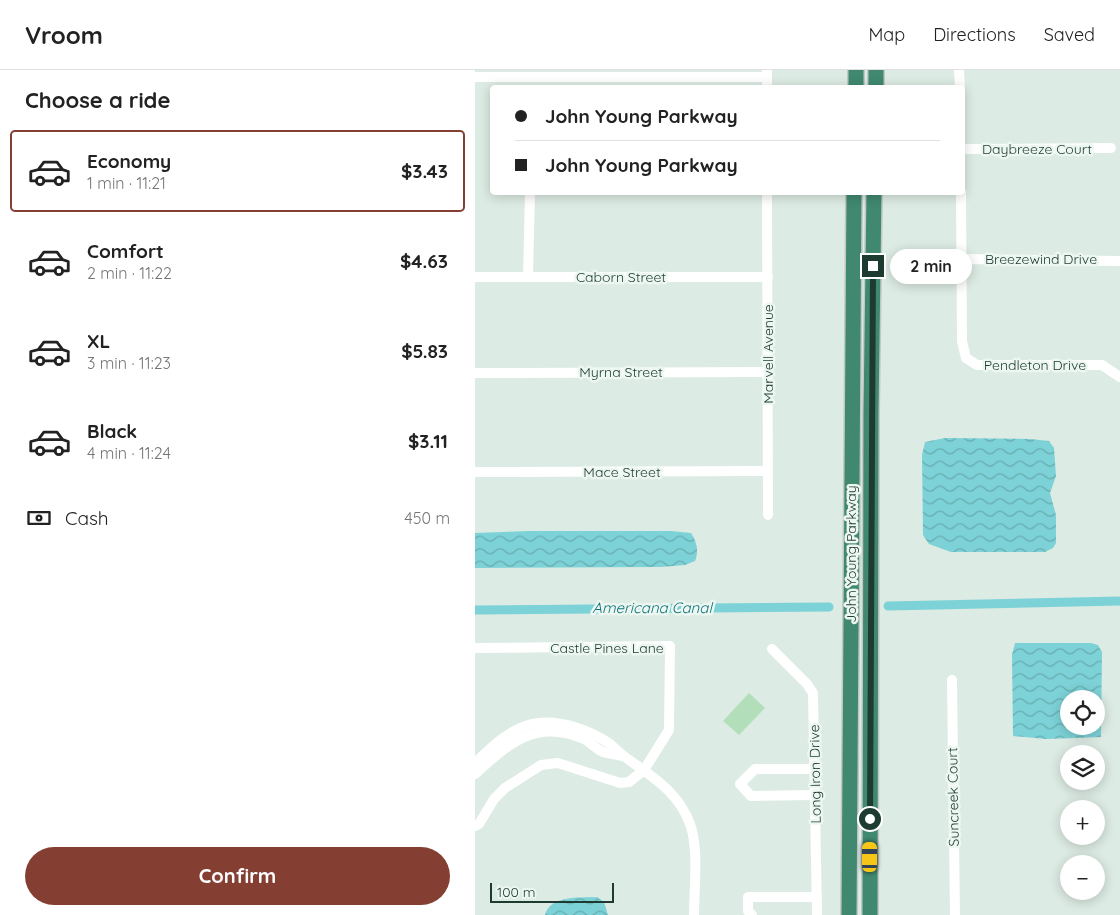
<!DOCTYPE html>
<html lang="en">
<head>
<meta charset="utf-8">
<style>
	body { margin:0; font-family:Quicksand,sans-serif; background:#f6f6f6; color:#222; height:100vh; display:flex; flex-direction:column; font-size:19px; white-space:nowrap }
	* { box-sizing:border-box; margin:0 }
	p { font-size:16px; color:#767676 }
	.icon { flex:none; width:28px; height:28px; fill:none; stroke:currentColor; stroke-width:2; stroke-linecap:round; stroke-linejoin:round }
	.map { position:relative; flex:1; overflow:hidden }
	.side { display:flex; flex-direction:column; background:#fff; width:475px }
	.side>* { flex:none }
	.banner { position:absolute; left:15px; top:15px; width:475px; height:110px; border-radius:5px; box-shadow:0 2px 12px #0003; display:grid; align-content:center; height:110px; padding:0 25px; background:#fff }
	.buttons { position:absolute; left:585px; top:620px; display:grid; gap:10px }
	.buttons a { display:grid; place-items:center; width:45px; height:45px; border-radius:50%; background:#fff; box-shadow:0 2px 12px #0003; font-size:25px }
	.scale { position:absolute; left:15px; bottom:12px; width:124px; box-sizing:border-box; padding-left:5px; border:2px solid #1d3b30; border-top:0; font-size:14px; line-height:18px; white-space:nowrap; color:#1d3b30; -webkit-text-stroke:4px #edf7f1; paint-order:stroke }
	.end { position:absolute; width:22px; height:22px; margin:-11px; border:6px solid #1d3b30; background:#fff; box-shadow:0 0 0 2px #fff }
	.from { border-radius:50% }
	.bubble { position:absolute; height:35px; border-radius:18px; background:#fff; box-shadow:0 2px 12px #0003; font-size:16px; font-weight:700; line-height:35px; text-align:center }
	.car { position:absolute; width:15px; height:30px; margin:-15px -8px; border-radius:6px; box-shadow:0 0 4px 1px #0007; background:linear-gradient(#f5c518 24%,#345 0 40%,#f5c518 0 76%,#345 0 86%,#f5c518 0) }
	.banner b { display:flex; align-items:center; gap:18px; height:48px; font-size:19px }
	.banner b+b { border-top:1px solid #e0e0e0 }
	.banner i { width:12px; height:12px; background:#222 }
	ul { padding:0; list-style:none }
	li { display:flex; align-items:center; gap:15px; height:82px; margin:0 10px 8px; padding:0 15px; border:2px solid transparent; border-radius:5px }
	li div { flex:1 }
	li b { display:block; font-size:19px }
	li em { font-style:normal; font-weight:700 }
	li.on { border-color:#853f32 }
	li>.icon { width:45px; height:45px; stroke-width:1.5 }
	h2 { padding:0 25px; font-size:22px; line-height:60px }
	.pay { display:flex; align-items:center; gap:12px; height:55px; padding:0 25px; font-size:19px }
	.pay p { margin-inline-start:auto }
	.button { display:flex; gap:10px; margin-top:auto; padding:10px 25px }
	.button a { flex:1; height:58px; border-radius:30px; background:#853f32; color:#fff; font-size:20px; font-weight:700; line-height:58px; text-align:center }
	header { display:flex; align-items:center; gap:30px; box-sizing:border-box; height:70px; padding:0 25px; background:#fff; border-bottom:1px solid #e0e0e0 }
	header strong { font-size:24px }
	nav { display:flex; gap:28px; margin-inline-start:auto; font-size:18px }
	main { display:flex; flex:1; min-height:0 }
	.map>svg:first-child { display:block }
</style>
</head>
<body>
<header>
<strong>Vroom</strong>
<nav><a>Map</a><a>Directions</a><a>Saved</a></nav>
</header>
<main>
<section class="side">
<h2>Choose a ride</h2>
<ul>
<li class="on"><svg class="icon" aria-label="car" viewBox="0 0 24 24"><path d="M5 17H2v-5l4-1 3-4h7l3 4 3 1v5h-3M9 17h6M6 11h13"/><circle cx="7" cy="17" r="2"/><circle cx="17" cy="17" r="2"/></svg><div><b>Economy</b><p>1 min · 11:21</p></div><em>$3.43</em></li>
<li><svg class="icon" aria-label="car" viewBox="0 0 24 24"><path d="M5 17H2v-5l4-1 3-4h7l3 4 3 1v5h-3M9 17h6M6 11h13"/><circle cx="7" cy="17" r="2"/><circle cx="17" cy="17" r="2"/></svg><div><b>Comfort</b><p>2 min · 11:22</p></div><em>$4.63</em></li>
<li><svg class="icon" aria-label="car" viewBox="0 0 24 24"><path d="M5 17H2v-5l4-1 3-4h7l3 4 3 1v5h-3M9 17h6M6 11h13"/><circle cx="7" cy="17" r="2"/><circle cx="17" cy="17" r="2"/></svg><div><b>XL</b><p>3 min · 11:23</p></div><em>$5.83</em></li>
<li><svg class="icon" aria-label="car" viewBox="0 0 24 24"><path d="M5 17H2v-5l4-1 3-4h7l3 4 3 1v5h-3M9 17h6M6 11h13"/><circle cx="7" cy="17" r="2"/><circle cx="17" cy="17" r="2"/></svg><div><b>Black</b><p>4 min · 11:24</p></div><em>$3.11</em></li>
</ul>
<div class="pay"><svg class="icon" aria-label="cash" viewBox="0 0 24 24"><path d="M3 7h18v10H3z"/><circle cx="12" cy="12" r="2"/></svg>Cash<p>450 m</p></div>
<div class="button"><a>Confirm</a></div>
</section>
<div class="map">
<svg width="645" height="845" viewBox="0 0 645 845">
	<defs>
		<pattern id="water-waves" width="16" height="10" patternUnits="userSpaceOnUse" patternTransform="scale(1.25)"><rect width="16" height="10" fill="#7dd2d7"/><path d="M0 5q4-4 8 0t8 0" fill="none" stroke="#66acaf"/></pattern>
	</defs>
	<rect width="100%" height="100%" fill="#dcebe3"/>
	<path fill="#b2dfba" d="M274,623L290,638L264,665L248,651Z"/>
	<g fill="url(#water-waves)" fill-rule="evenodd">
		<path d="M470,368L555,369L574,371L579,378L581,406L575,423L581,445V473L578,478L570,482H476L454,474L448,465L447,385L450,372Z"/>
		<path d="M55,461H196L216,463C222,472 224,481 220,491L210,495L186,497L0,498V463Z"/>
		<path d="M540,573H616L623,575L627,582L626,667L571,669L538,666L537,585ZM594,629H621V656H594Z"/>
		<path d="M122,827L129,832L133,845H70C75,825 104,828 122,827Z"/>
	</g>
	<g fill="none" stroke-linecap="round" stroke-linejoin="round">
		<g stroke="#7dd2d7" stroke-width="9">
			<path d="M413,536L645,531"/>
			<path d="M0,540L354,537"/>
		</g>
		<defs>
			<g id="trunk">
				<path d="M381,18V0"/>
				<path d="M401,18V0"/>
				<path d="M374,845L379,122"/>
				<path d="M395,845L396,344L399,122"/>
			</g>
		</defs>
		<use href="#trunk" stroke="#c0c8c5" stroke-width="18"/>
		<g stroke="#fff" stroke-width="10">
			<path d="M292,0V18"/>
			<path d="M484,0L485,18"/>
			<path d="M0,7H292"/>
			<path d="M488,79L636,78"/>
			<path d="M292,122L293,445"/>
			<path d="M486,122L487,271L491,288L502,295H627L645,307"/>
			<path d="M486,189L645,191"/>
			<path d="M0,207H293"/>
			<path d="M53,207L55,122"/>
			<path d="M0,303L293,302"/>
			<path d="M0,402L293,401"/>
			<path d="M0,578L195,576L194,660L169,700L154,712L145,713L83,693L66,695L30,718L19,729L4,754L0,756"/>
			<path d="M297,579L332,614L338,623L342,845"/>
			<path d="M477,610L480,845"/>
			<path d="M0,693C17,676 38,656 63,653C86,650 113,660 132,672C138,676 143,682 150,687C176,706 203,721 215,754C224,778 219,818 219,845"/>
			<path d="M340,699H280L265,714L276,726L341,725"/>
			<path d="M0,704C33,674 61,648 109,669C115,672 121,679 128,682C134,684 141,684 147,686"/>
			<path d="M277,845L273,841V827H342"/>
		</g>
		<use href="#trunk" stroke="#408870" stroke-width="15"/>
	</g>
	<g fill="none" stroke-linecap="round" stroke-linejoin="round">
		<path stroke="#1d3b30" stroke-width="6" d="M395,749L398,196"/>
	</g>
	<g text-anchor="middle" stroke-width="5" stroke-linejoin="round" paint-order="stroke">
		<g font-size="14" fill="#1d3b30" stroke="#edf7f1">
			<text x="562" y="84">Daybreeze Court</text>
			<text x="566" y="194">Breezewind Drive</text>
			<text x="146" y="212">Caborn Street</text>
			<text transform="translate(293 284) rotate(-90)" y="5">Marvell Avenue</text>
			<text x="560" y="300">Pendleton Drive</text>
			<text x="146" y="307">Myrna Street</text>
			<text x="147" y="407">Mace Street</text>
			<text transform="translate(376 484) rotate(-90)" y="5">John Young Parkway</text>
			<text x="132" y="583">Castle Pines Lane</text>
			<text transform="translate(340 704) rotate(-91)" y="5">Long Iron Drive</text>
			<text transform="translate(478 727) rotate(-91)" y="5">Suncreek Court</text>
		</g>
		<g font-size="15" font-style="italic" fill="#11757d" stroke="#edf7f1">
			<text x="177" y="543">Americana Canal</text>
		</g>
	</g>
</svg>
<div class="buttons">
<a><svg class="icon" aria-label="locate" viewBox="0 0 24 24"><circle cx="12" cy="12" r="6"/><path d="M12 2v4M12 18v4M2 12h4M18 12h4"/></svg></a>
<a><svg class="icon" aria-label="layers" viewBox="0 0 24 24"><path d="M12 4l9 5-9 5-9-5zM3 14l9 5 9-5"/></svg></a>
<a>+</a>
<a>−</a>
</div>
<div class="scale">100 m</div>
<i class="end from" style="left:395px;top:749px"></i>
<i class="end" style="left:398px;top:196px"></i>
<div class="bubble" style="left:415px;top:179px;width:82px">2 min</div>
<i class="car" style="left:395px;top:787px;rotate:0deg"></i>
<div class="banner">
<b><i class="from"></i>John Young Parkway</b>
<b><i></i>John Young Parkway</b>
</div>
</div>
</main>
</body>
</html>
